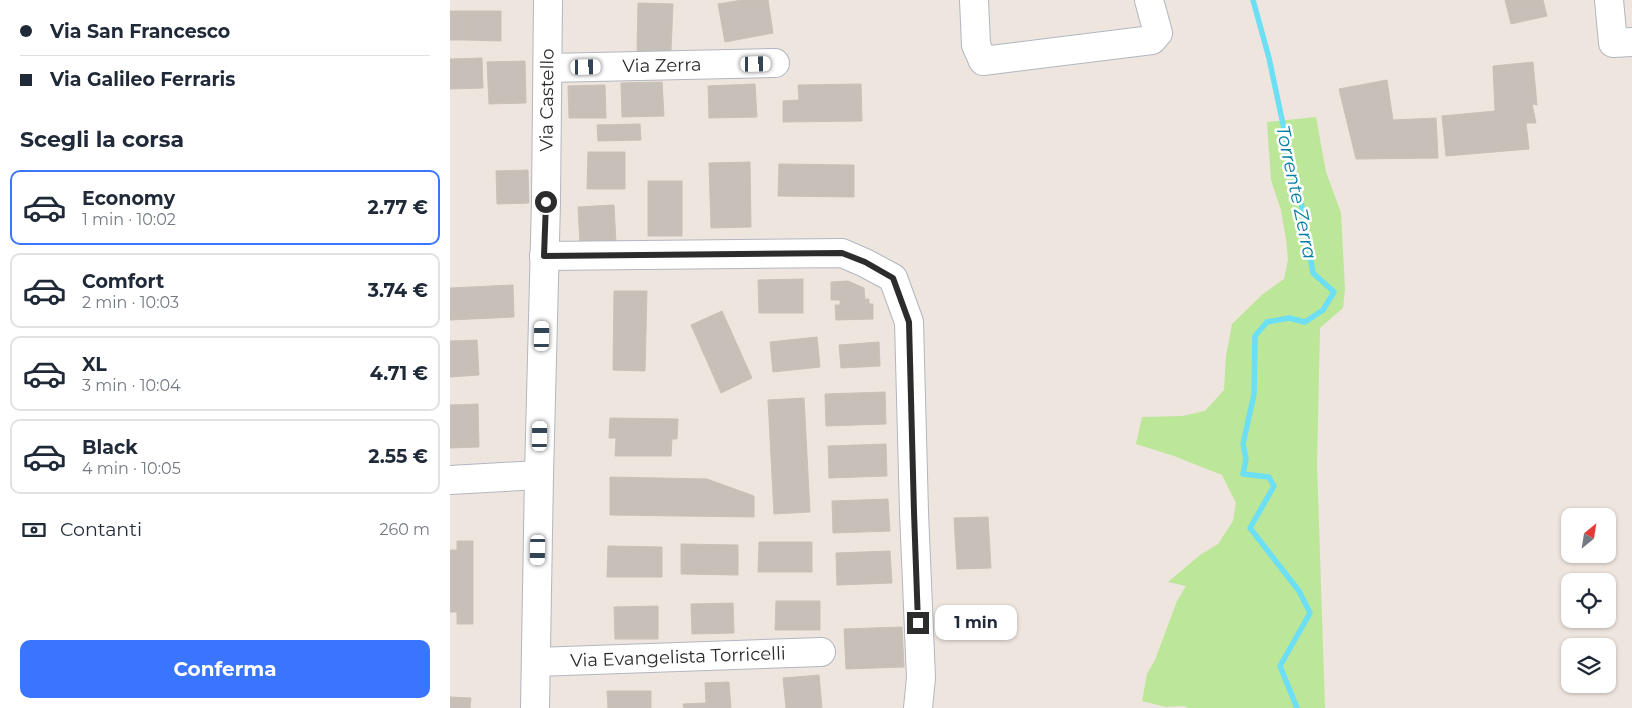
<!DOCTYPE html>
<html lang="it">
<head>
<meta charset="utf-8">
<style>
	body { margin:0; font-family:Montserrat,sans-serif; background:#f2f2f3; color:#1f2937; height:100vh; display:flex; flex-direction:column; font-size:19px; white-space:nowrap }
	* { box-sizing:border-box; margin:0 }
	p { font-size:16px; color:#747a83 }
	.icon { flex:none; width:28px; height:28px; fill:none; stroke:currentColor; stroke-width:2; stroke-linecap:round; stroke-linejoin:round }
	.map { position:relative; flex:1; overflow:hidden }
	.sheet { display:flex; flex-direction:column; background:#fff; width:450px }
	.sheet>* { flex:none }
	.hud { display:grid; align-content:center; height:110px; padding:0 20px; background:#fff }
	.needle { width:32px; rotate:30deg }
	.controls { position:absolute; left:1111px; top:508px; display:grid; gap:10px }
	.controls a { display:grid; place-items:center; width:55px; height:55px; border-radius:10px; background:#fff; box-shadow:0 1px 4px #0004; font-size:25px }
	.end { position:absolute; width:22px; height:22px; margin:-11px; border:6px solid #2c2c2c; background:#fff; box-shadow:0 0 0 2px #fff }
	.from { border-radius:50% }
	.bubble { position:absolute; height:35px; border-radius:10px; background:#fff; box-shadow:0 1px 4px #0004; font-size:16px; font-weight:700; line-height:35px; text-align:center }
	.car { position:absolute; width:15px; height:30px; margin:-15px -8px; border-radius:6px; box-shadow:0 0 4px 1px #0007; background:linear-gradient(#fff 24%,#345 0 40%,#fff 0 76%,#345 0 86%,#fff 0) }
	.hud b { display:flex; align-items:center; gap:18px; height:48px; font-size:19px }
	.hud b+b { border-top:1px solid #e0e1e3 }
	.hud i { width:12px; height:12px; background:#1f2937 }
	ul { padding:0; list-style:none }
	li { display:flex; align-items:center; gap:15px; height:75px; margin:0 10px 8px; padding:0 10px; border:2px solid #e0e1e3; border-radius:10px }
	li div { flex:1 }
	li b { display:block; font-size:19px }
	li em { font-style:normal; font-weight:700 }
	li.selected { border-color:#3a75ff }
	li>.icon { width:45px; height:45px; stroke-width:1.5 }
	h2 { padding:0 20px; font-size:22px; line-height:60px }
	.pay { display:flex; align-items:center; gap:12px; height:55px; padding:0 20px; font-size:19px }
	.pay p { margin-inline-start:auto }
	.primary-button { display:flex; gap:10px; margin-top:auto; padding:10px 20px }
	.primary-button a { flex:1; height:58px; border-radius:10px; background:#3a75ff; color:#fff; font-size:20px; font-weight:700; line-height:58px; text-align:center }
	main { display:flex; flex:1; min-height:0 }
	.map>svg:first-child { display:block }
</style>
</head>
<body>
<main>
<section class="sheet">
<div class="hud">
<b><i class="from"></i>Via San Francesco</b>
<b><i></i>Via Galileo Ferraris</b>
</div>
<h2>Scegli la corsa</h2>
<ul>
<li class="selected"><svg class="icon" aria-label="car" viewBox="0 0 24 24"><path d="M5 17H2v-5l4-1 3-4h7l3 4 3 1v5h-3M9 17h6M6 11h13"/><circle cx="7" cy="17" r="2"/><circle cx="17" cy="17" r="2"/></svg><div><b>Economy</b><p>1 min · 10:02</p></div><em>2.77 €</em></li>
<li><svg class="icon" aria-label="car" viewBox="0 0 24 24"><path d="M5 17H2v-5l4-1 3-4h7l3 4 3 1v5h-3M9 17h6M6 11h13"/><circle cx="7" cy="17" r="2"/><circle cx="17" cy="17" r="2"/></svg><div><b>Comfort</b><p>2 min · 10:03</p></div><em>3.74 €</em></li>
<li><svg class="icon" aria-label="car" viewBox="0 0 24 24"><path d="M5 17H2v-5l4-1 3-4h7l3 4 3 1v5h-3M9 17h6M6 11h13"/><circle cx="7" cy="17" r="2"/><circle cx="17" cy="17" r="2"/></svg><div><b>XL</b><p>3 min · 10:04</p></div><em>4.71 €</em></li>
<li><svg class="icon" aria-label="car" viewBox="0 0 24 24"><path d="M5 17H2v-5l4-1 3-4h7l3 4 3 1v5h-3M9 17h6M6 11h13"/><circle cx="7" cy="17" r="2"/><circle cx="17" cy="17" r="2"/></svg><div><b>Black</b><p>4 min · 10:05</p></div><em>2.55 €</em></li>
</ul>
<div class="pay"><svg class="icon" aria-label="cash" viewBox="0 0 24 24"><path d="M3 7h18v10H3z"/><circle cx="12" cy="12" r="2"/></svg>Contanti<p>260 m</p></div>
<div class="primary-button"><a>Conferma</a></div>
</section>
<div class="map">
<svg width="1182" height="708" viewBox="0 0 1182 708">
	<rect width="100%" height="100%" fill="#eee5de"/>
	<path fill="#bce698" d="M866,117L876,172L891,213L895,289L893,308L870,328L867,464L875,708H738L734,706L716,707L692,701L697,674L705,660L727,601L736,586L718,582L750,555L768,544L783,521L786,503L772,475L724,456L686,444L692,417L732,416L755,411L774,390L776,356L782,324L813,294L834,279L838,260L836,239L831,210L821,180L817,122Z"/>
	<g fill="none" stroke-linecap="round" stroke-linejoin="round">
		<path stroke="#6ddff4" stroke-width="5.5" d="M803,0L819,58L841,162L853,211L863,273L884,292L873,310L855,322L839,318L817,322L805,336L804,394L793,444L796,459L793,474L819,477L824,486L800,528L849,591L860,613L830,666L847,708"/>
	</g>
	<g fill="#c6c0b9" stroke="#cac1b7">
		<path d="M292,0H318L323,33L275,42L268,4Z"/>
		<path d="M1055,0H1093L1097,16L1061,24Z"/>
		<path d="M188,3L223,4L221,51H187Z"/>
		<rect x="0" y="11" width="16" height="29"/>
		<path d="M16,11H51V41L16,40Z"/>
		<path d="M32,58L33,88L0,89V59Z"/>
		<path d="M75,61L76,103L39,104L37,62Z"/>
		<path d="M1083,62L1087,105L1082,104L1086,123H1076L1079,149L996,156L992,116L1045,111L1043,66Z"/>
		<path d="M937,80L943,120L986,118L988,158L906,159L889,89Z"/>
		<path d="M212,82L214,116L172,117L171,83Z"/>
		<path d="M305,84L307,117L259,118L258,86Z"/>
		<path d="M411,84L412,121L333,122V101L349,100L348,85Z"/>
		<path d="M155,85L156,118H119L118,86Z"/>
		<path d="M190,124L191,140L148,141L147,125Z"/>
		<path d="M138,152H175V189H137Z"/>
		<path d="M300,162L301,227L261,228L259,163Z"/>
		<path d="M329,164L404,165V197L328,196Z"/>
		<path d="M78,170L79,203L47,204L46,171Z"/>
		<rect x="198" y="181" width="34" height="55"/>
		<path d="M164,205L166,243L130,245L128,207Z"/>
		<path d="M353,279V313H309L308,280Z"/>
		<path d="M398,281L414,288L415,299H419V304H423V319L386,320L385,305H390V300H381V282Z"/>
		<path d="M63,285L64,317L0,320V288Z"/>
		<path d="M164,291H197L195,371L163,370Z"/>
		<path d="M272,311L302,378L271,393L241,325Z"/>
		<path d="M367,337L370,367L323,372L320,342Z"/>
		<path d="M27,340L29,375L0,377V341Z"/>
		<path d="M429,342L430,366L391,368L389,345Z"/>
		<path d="M435,392L436,424L376,426L375,394Z"/>
		<path d="M354,398L360,512L324,514L318,400Z"/>
		<path d="M28,404L29,447L0,448V405Z"/>
		<path d="M160,418L228,419L227,439H222L221,456H165L166,438H159Z"/>
		<path d="M436,444L437,476L379,478L378,446Z"/>
		<path d="M160,477L257,479L304,496V517L160,515Z"/>
		<path d="M438,499L440,531L383,533L382,501Z"/>
		<path d="M538,517L541,568L507,569L504,518Z"/>
		<path d="M7,541H23V624H7V612H0V550H7Z"/>
		<path d="M309,542H362V572H308Z"/>
		<path d="M231,544L288,545V575L231,574Z"/>
		<path d="M158,546L212,547V577H157Z"/>
		<path d="M440,551L442,583L387,585L386,553Z"/>
		<path d="M326,601H370V630H325Z"/>
		<path d="M283,603L284,633L242,634L241,604Z"/>
		<path d="M208,606V639H165L164,607Z"/>
		<path d="M452,627L454,667L396,669L394,629Z"/>
		<path d="M369,675L372,708H336L333,678Z"/>
		<path d="M279,682L281,708H234L233,704L256,703L255,683Z"/>
		<path d="M157,691H201V708H158Z"/>
		<path d="M0,697L21,698L20,708H0Z"/>
	</g>
	<g fill="none" stroke-linecap="round" stroke-linejoin="round">
		<defs>
			<g id="minor">
				<path d="M524,0L526,45L533,61L702,40L708,33L699,0"/>
				<path d="M1159,0L1163,43L1182,42"/>
				<path id="s1" d="M98,68L325,63"/>
				<path d="M94,256L392,253L415,263L443,278L459,322L464,512L471,678L468,708"/>
				<path d="M0,480L89,475"/>
				<path id="s2" d="M86,662L371,652"/>
				<path id="s3" d="M85,708L89,475L96,202L98,0"/>
			</g>
		</defs>
		<use href="#minor" stroke="#b2b6c0" stroke-width="30"/>
		<use href="#minor" stroke="#fff" stroke-width="28"/>
	</g>
	<g fill="none" stroke-linecap="round" stroke-linejoin="round">
		<path stroke="#2c2c2c" stroke-width="6" d="M96,202L94,256L392,253L415,262L443,278L459,322L464,512L468,623"/>
	</g>
	<g text-anchor="middle" stroke-width="5" stroke-linejoin="round" paint-order="stroke">
		<g font-size="18" fill="#2c2c2c" stroke="#fff">
			<text dy="6" stroke="none"><textPath href="#s1" startOffset="114">Via Zerra</textPath></text>
			<text dy="6" stroke="none"><textPath href="#s3" startOffset="608">Via Castello</textPath></text>
			<text dy="6" stroke="none"><textPath href="#s2" startOffset="142">Via Evangelista Torricelli</textPath></text>
		</g>
		<g font-size="19" font-style="italic" fill="#0880a4" stroke="#fff">
			<text transform="translate(847 192) rotate(78)" y="7">Torrente Zerra</text>
		</g>
	</g>
</svg>
<div class="controls">
<a><svg class="needle" viewBox="-14 -14 28 28"><path d="M0-13l5 13h-10z" fill="#e53935"/><path d="M0 13l5-13h-10z" fill="#747a83"/></svg></a>
<a><svg class="icon" aria-label="locate" viewBox="0 0 24 24"><circle cx="12" cy="12" r="6"/><path d="M12 2v4M12 18v4M2 12h4M18 12h4"/></svg></a>
<a><svg class="icon" aria-label="layers" viewBox="0 0 24 24"><path d="M12 4l9 5-9 5-9-5zM3 14l9 5 9-5"/></svg></a>
</div>
<i class="end from" style="left:96px;top:202px"></i>
<i class="end" style="left:468px;top:623px"></i>
<div class="bubble" style="left:485px;top:605px;width:82px">1 min</div>
<i class="car" style="left:306px;top:64px;rotate:89deg"></i>
<i class="car" style="left:136px;top:67px;rotate:89deg"></i>
<i class="car" style="left:92px;top:336px;rotate:1deg"></i>
<i class="car" style="left:90px;top:436px;rotate:1deg"></i>
<i class="car" style="left:88px;top:550px;rotate:181deg"></i>
</div>
</main>
</body>
</html>
